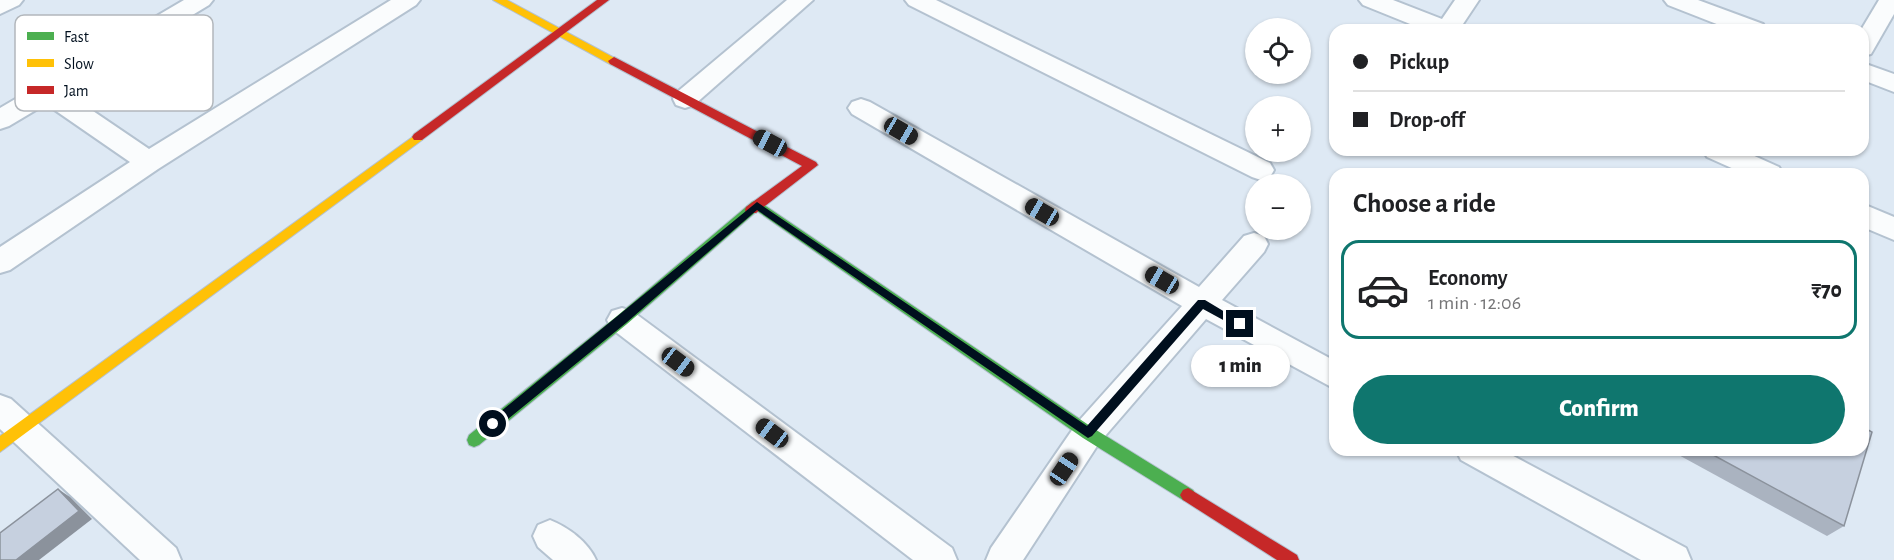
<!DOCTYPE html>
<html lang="en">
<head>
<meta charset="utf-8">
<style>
	body { margin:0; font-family:"Alegreya Sans",sans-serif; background:#f2f2f2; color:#202124; height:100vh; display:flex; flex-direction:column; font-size:22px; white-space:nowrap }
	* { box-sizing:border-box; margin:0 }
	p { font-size:20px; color:#757577 }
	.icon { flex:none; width:33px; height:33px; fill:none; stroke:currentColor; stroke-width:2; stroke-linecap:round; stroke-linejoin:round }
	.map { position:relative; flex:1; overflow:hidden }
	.sheet { position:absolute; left:1329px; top:168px; width:540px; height:288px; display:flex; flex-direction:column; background:#fff; border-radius:18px; box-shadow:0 2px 4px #0004 }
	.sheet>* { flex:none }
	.banner { position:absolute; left:1329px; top:24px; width:540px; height:132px; border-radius:18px; box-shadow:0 2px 4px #0004; display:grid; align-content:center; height:132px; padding:0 24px; background:#fff }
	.buttons { position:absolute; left:1245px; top:18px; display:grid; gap:12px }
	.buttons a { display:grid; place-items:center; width:66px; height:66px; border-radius:50%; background:#fff; box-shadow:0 2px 4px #0004; font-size:30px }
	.end { position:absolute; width:27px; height:27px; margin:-14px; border:8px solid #000f1e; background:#fff; box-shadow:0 0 0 3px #fff }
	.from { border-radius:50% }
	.bubble { position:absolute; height:42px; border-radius:21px; background:#fff; box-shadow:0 2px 4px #0004; font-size:20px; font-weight:800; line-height:42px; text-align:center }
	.car { position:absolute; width:18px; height:36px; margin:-18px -9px; border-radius:8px; box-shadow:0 0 4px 2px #0007; background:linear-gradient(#222 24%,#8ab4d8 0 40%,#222 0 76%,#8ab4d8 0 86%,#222 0) }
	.banner b { display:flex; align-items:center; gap:21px; height:57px; font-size:22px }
	.banner b+b { border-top:2px solid #e0e0e0 }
	.banner i { width:15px; height:15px; background:#202124 }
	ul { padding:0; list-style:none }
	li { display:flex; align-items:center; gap:18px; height:99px; margin:0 12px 9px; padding:0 12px; border:3px solid transparent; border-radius:18px }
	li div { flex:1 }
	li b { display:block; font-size:22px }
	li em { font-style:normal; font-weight:800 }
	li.active { border-color:#0f766e }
	li>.icon { width:54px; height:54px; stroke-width:1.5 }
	h2 { padding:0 24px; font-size:27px; line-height:72px }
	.action { display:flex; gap:12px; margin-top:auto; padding:12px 24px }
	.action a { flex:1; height:69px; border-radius:36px; background:#0f766e; color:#fff; font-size:24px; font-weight:800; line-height:69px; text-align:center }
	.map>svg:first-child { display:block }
</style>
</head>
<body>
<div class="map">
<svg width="1894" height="560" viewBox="0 0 1894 560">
	<rect width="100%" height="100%" fill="#dee9f4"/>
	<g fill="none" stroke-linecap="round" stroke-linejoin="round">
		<defs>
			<g id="street">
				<path d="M0,0H23L19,5L0,14Z"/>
				<path d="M184,0H213L209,5L65,92L149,149L391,0H420L416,5L158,169L10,270L0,273V247L130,162L46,104L9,126L0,129V108Z"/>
				<path d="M787,0H813L694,105L685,108L676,105L673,99L676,93Z"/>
				<path d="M905,0H936L1270,163L1274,170L1270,177L1261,180L1252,177L909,5Z"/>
				<path d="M1359,0H1393L1442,19L1455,0H1479L1459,30H1425L1363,5Z"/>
				<path d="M1664,0H1698L1763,24L1767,30H1732L1668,5Z"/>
				<path d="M1879,0H1894V14L1871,54L1863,56L1861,30Z"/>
				<path d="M1863,63L1894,74V92L1863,80Z"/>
				<path d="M861,99L870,102L1199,287L1244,236L1254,233L1264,236L1268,244L1264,252L1222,300L1335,361V389L1206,319L1099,443L1023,560H986L991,548L1077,423L1182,306L852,114L848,108L852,102Z"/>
				<path d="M1703,150H1741L1779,167L1783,174H1745L1707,157Z"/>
				<path d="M1863,204L1894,217V240L1863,227Z"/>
				<path d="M622,308L632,311L952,548L957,560H913L612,329L607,320L612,311Z"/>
				<path d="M0,395L11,399L176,548L181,560H140L0,429Z"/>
				<path d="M1456,450H1502L1686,548L1691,560H1641L1461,460Z"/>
				<path d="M550,520C568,527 588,542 596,560H553L538,547L533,536L538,525Z"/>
			</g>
			<path id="fast" d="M757,200L1093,428L1193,490L1196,495L1193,500L1188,502L1183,500L1083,438L757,211L627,324L479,445L474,447L469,445L467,440L469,435L617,316L752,202Z"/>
			<g id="slow">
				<path d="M493,0H507L620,61L614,65L610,64Z"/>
				<path d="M418,133L422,134L424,137L422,140L0,452V436Z"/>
			</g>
			<g id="jam">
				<path d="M597,0H609L422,140H414L412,137L414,134Z"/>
				<path d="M614,57L816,162L818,165L756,213H746L745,210L746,207L802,166L610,64L608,61Z"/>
				<path d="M1188,488L1297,555L1299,560H1277L1183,500L1180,495L1183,490Z"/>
			</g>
		</defs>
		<use href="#street" stroke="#b4c2d0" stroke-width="4"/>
		<use href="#fast" stroke="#b4c2d0" stroke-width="2"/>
		<use href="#slow" stroke="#b4c2d0" stroke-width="2"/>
		<use href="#jam" stroke="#b4c2d0" stroke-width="2"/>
		<use href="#street" fill="#fafcfd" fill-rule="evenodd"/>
		<use href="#fast" fill="#4caf50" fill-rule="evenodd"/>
		<use href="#slow" fill="#ffc107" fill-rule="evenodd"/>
		<use href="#jam" fill="#c62828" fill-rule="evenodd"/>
	</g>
	<path fill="#aab3c0" d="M1677,450H1863L1844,526L1827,536L1675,453Z"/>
	<path fill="#8b929c" d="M58,489L70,497L92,519L39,560H16Z"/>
	<g fill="#c6d0df" stroke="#8b929c" stroke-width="1.5">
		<path d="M1863,427L1872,432L1844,526L1704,450H1863Z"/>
		<path d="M58,489L79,511L16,560H0V533Z"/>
	</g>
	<path fill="#000f1e" d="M757,202L1087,426L1198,300H1205L1245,324L1243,327H1236L1203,309L1092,436L1088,438L757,210L626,323L497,428H489V421Z"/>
	<rect x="15" y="15" width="198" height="96" rx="9" fill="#fff" stroke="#b2b7bc" stroke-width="1.5"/>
	<rect x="27" y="32" width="27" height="8" fill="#4caf50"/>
	<rect x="27" y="59" width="27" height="8" fill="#ffc107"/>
	<rect x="27" y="86" width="27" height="8" fill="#c62828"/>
	<g font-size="16" fill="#000f1e">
		<text x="64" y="42">Fast</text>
		<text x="64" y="69">Slow</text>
		<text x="64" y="96">Jam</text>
	</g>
</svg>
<div class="buttons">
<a><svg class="icon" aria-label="locate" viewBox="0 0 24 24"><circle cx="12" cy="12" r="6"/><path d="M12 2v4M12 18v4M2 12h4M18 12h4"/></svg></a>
<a>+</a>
<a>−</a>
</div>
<i class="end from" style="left:493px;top:424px"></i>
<i class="end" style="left:1240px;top:324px"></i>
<div class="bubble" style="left:1191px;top:345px;width:99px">1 min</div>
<i class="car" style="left:901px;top:131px;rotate:120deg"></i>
<i class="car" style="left:770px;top:143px;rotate:298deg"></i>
<i class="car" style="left:1042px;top:212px;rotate:300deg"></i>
<i class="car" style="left:1162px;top:280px;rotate:300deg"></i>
<i class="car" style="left:678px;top:362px;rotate:127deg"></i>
<i class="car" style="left:772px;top:433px;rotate:307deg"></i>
<i class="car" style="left:1064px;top:469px;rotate:34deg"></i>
<div class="banner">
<b><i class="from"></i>Pickup</b>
<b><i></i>Drop-off</b>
</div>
<section class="sheet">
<h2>Choose a ride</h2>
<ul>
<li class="active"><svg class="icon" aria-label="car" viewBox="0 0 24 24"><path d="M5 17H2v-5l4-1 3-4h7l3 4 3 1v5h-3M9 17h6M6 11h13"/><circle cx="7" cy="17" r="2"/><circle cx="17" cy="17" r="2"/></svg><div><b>Economy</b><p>1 min · 12:06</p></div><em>₹70</em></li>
</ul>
<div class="action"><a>Confirm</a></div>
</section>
</div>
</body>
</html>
